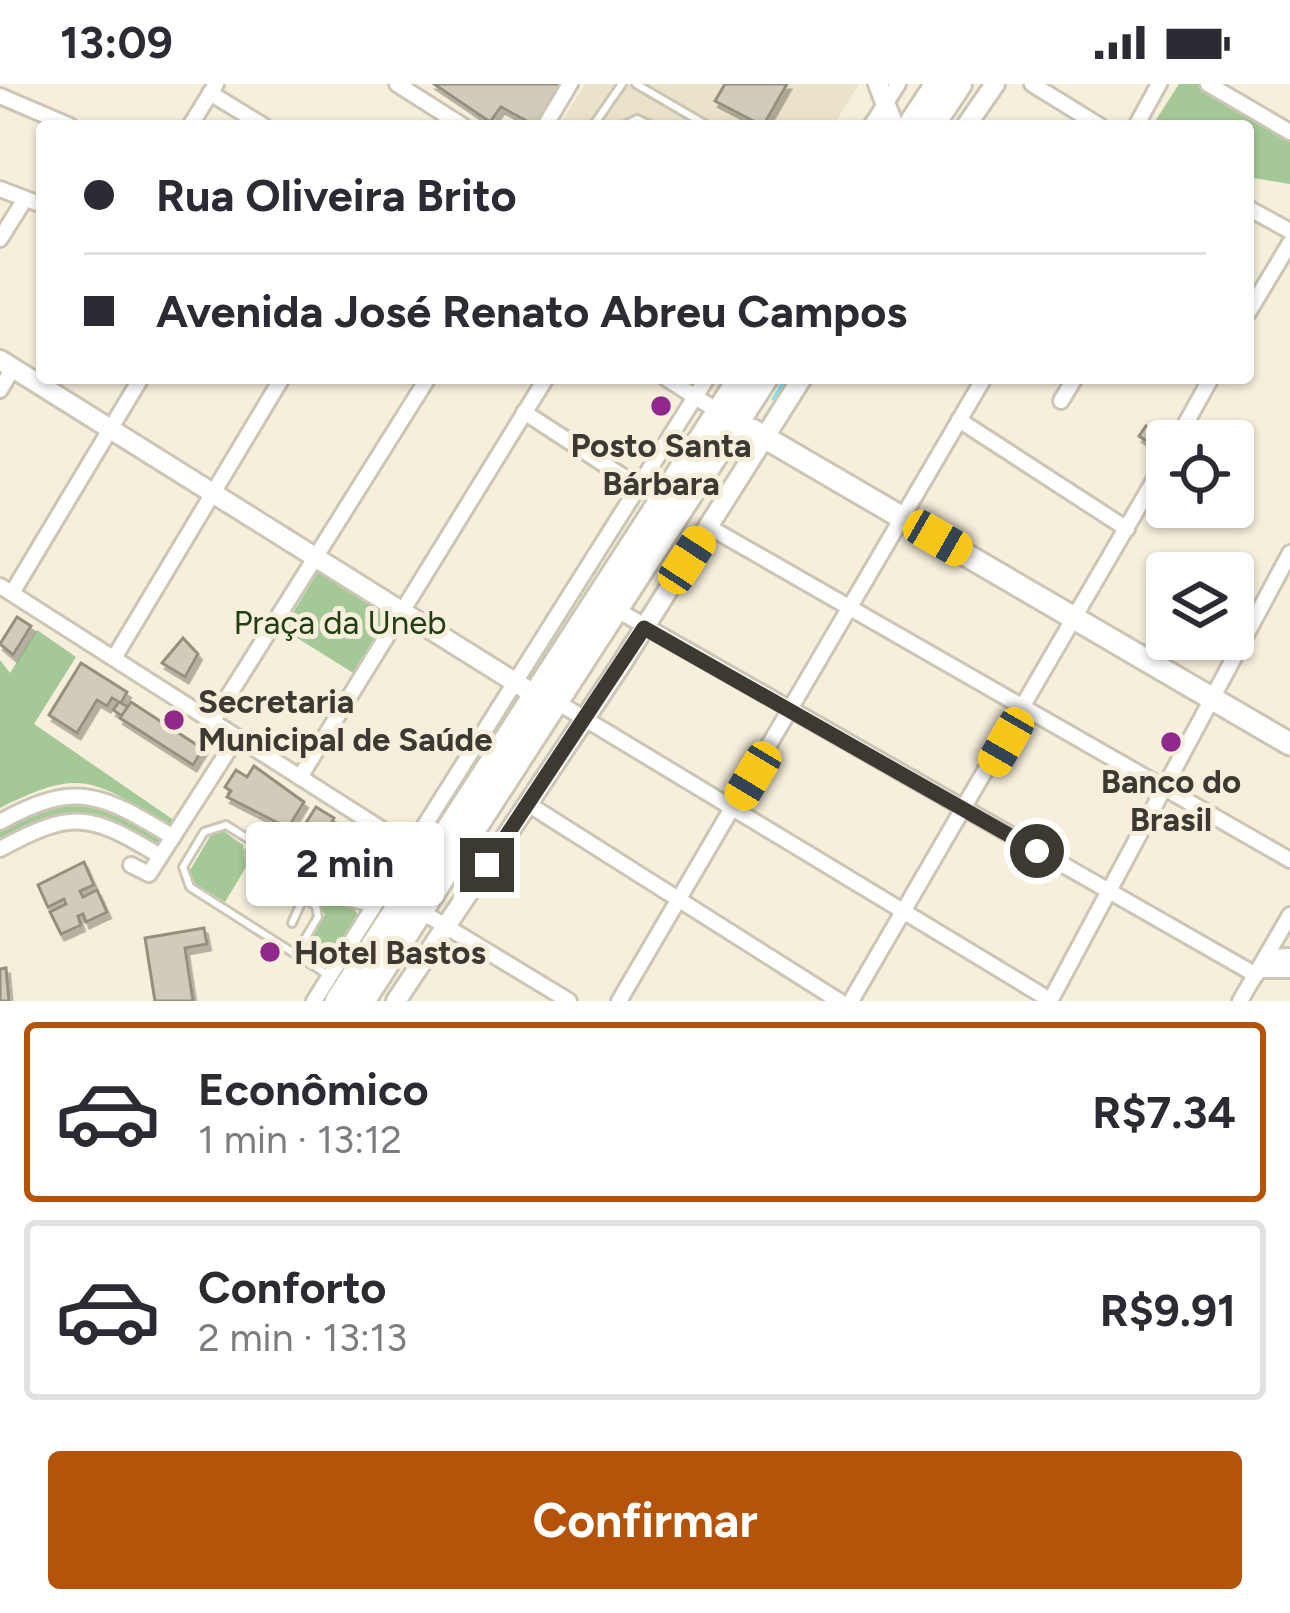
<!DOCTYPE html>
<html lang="pt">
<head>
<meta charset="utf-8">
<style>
	body { margin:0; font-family:Figtree,sans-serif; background:#f7f7f7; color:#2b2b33; height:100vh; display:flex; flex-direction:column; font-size:45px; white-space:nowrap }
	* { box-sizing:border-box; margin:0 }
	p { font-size:39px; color:#7c7c81 }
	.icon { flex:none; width:66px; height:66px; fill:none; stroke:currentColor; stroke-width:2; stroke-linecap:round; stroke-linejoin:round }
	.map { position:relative; height:917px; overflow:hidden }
	.side { display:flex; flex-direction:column; background:#fff; flex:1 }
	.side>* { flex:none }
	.hud { position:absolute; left:36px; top:36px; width:1218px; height:264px; border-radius:12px; box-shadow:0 3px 9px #0004; display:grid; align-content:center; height:264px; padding:0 48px; background:#fff }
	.controls { position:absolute; left:1146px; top:336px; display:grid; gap:24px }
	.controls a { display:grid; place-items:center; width:108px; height:108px; border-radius:12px; background:#fff; box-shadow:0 3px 9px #0004; font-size:60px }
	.end { position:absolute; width:54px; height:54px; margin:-27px; border:15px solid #3c3932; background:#fff; box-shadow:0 0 0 6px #fff }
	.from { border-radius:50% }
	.bubble { position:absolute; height:84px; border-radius:12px; background:#fff; box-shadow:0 3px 9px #0004; font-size:39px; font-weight:700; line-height:84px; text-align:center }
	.car { position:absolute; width:36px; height:72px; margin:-36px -18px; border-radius:15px; box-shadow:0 0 9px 3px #0007; background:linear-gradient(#f5c518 24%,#345 0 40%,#f5c518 0 76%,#345 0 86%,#f5c518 0) }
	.hud b { display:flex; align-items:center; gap:42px; height:114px; font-size:45px }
	.hud b+b { border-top:3px solid #e1e1e2 }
	.hud i { width:30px; height:30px; background:#2b2b33 }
	ul { padding:21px 0 0; list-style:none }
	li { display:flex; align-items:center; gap:36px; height:180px; margin:0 24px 18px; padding:0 24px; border:6px solid #e1e1e2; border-radius:12px }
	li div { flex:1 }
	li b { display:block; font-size:45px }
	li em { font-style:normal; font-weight:700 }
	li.on { border-color:#b45309 }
	li>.icon { width:108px; height:108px; stroke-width:1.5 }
	.button { display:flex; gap:24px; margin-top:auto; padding:24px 48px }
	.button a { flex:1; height:138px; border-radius:12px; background:#b45309; color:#fff; font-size:48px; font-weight:700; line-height:138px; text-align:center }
	.status { display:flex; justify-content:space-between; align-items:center; height:84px; padding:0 60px; background:#fff; direction:ltr }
	.status svg { height:33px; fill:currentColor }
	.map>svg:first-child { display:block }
</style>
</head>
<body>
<div class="status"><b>13:09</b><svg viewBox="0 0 49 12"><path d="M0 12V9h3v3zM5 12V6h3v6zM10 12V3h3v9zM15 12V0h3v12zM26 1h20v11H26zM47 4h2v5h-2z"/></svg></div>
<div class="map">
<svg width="1290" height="917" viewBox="0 0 1290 917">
	<defs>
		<filter id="shadow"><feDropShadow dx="3.5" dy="6" stdDeviation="0" flood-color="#0004"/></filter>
	</defs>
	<rect width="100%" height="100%" fill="#f5efdc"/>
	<path fill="#ebe3c9" d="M585,0H859L833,42H559Z"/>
	<g fill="#a4c896">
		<path d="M1179,0H1197L1290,58V100L1248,93V42H1152Z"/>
		<path d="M321,483L396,531L358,592L283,545Z"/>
		<path d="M37,546L76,573L34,640L175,737L171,742C94,698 85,681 0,724V576L10,589Z"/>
		<path d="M54,718L108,721L163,754L162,759L155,763C86,723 70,720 0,760V745Z"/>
		<path d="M222,746L243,761L246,783L225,818L194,799L189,788L212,749Z"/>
		<path d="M312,807L354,825L361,836L329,883L304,867L325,831Z"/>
	</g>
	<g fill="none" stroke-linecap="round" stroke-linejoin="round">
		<path stroke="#79e6f3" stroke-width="3" d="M773,315L786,294"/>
	</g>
	<g fill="#d1cbb9" stroke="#95907e" stroke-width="3" filter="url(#shadow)">
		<path d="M434,0H563L536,42L501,23L490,38Z"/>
		<path d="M725,0H787L763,42L715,17Z"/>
		<path d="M1146,342L1168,356L1162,367L1139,352Z"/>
		<path d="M17,533L31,542L13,571L0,560Z"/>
		<path d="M183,554L198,570L185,593L162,579Z"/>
		<path d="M81,579L127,608L121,619L128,623L122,632L113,626L119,618L112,614L107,622L97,616L77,649L49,631Z"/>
		<path d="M131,618L203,665L193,681L120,634Z"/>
		<path d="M254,682L304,718L288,744L227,713L231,707L225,703L236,686L247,693Z"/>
		<path d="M316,723L334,734L326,748L342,758L350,745L367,756L355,775L362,779L356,787L349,783L341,797L326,788L334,775L316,764L307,779L288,767Z"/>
		<path d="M84,778L94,801L80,807L83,813L97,806L107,828L86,838L83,830L78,832L81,841L61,850L50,828L66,820L64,815L48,823L38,801Z"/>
		<path d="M204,844L207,860L185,864L193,917H155L145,854Z"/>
		<path d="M6,884L9,917H0V885Z"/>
	</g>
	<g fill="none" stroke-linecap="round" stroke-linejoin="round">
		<defs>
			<g id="lane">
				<path d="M636,0L708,42"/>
				<path d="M593,42L622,0"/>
				<path d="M623,42L637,35L652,42"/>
				<path d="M255,759L249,770L252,779L316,822L318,833L296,870"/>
				<path d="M292,839L312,795"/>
				<path d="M328,891L190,803L183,783L204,748L226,741L351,819L372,824"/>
			</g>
			<g id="street">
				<path d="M397,0L463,42"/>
				<path d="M1032,0L1100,42"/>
				<path d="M1208,0L1290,48"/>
				<path d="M210,9L264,42"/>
				<path d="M0,12L70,42"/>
				<path d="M190,42L216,0"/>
				<path d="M545,42L570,0"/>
				<path d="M871,42L898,0"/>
				<path d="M1136,42L1159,0"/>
				<path d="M0,105L42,121"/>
				<path d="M1248,124L1290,147"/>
				<path d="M0,155L25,115"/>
				<path d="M1248,229L1290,159"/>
				<path d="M666,294L719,328"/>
				<path d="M0,306L13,284"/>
				<path d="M1061,317L1075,294"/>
				<path d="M524,328L639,403"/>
				<path d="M959,336L1127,445"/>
				<path d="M1176,357L1211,294"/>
				<path d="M709,443L1290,776"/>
				<path d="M0,502L411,764"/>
				<path d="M12,509L141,294"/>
				<path d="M617,526L1256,891"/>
				<path d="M114,574L282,294"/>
				<path d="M557,618L1050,916"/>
				<path d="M212,638L428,294"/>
				<path d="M300,693L546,294"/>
				<path d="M528,720L839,917"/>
				<path d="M0,738C77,695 103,711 173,753"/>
				<path d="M0,765C73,725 91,730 160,772"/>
				<path d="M131,781L149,790L237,653"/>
				<path d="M419,826L569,917"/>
				<path d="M1266,873L1290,872"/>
				<path d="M1259,886H1290"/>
				<path d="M314,917L707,294"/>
				<path d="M619,917L984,294"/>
				<path d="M851,917L1167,374"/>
				<path d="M1050,917L1290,469"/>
				<path d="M1240,917L1290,831"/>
			</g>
			<g id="secondary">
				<path d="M878,0L894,42"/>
				<path d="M966,42L995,0"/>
				<path d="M0,276L537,612"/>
				<path d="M396,917L622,579L802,294"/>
			</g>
			<path id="primary" d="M718,346L729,352L752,346L1290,660"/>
			<g id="highway">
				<path d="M910,42L938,0"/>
				<path d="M931,42L959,0"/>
				<path d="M338,917L741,294"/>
				<path d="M362,917L765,294"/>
			</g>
		</defs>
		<use href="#lane" stroke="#ccc6b4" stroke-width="12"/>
		<use href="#street" stroke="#ccc6b4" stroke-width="20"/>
		<use href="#secondary" stroke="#ccc6b4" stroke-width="24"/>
		<use href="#primary" stroke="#ccc6b4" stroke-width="27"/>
		<use href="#highway" stroke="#ccc6b4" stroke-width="30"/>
		<use href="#lane" stroke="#fff" stroke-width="6"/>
		<use href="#street" stroke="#fff" stroke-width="14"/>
		<use href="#secondary" stroke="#fff" stroke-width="18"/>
		<use href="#primary" stroke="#fff" stroke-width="21"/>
		<use href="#highway" stroke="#fff" stroke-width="24"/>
	</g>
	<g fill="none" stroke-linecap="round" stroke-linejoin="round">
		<path stroke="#3c3932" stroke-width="15" d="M487,781L644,544L1037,767"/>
	</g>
	<g fill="#91298d" stroke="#f5efdc" stroke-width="4.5">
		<circle cx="661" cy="322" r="12"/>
		<circle cx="174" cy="636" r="12"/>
		<circle cx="1171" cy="658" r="12"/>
		<circle cx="270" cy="868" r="12"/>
	</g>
	<g text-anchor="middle" stroke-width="10" stroke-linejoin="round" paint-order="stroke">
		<g font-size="33" font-weight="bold" fill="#3c3932" stroke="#f5efdc">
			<text x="661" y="373">Posto Santa<tspan x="661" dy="38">Bárbara</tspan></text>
			<text x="198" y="629" text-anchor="start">Secretaria<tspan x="198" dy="38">Municipal de Saúde</tspan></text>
			<text x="1171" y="709">Banco do<tspan x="1171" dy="38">Brasil</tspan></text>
			<text x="294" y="880" text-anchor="start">Hotel Bastos</text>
		</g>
		<g font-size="33" fill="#213f13" stroke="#f5efdc">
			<text x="340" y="550">Praça da Uneb</text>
		</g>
	</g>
</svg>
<div class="controls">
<a><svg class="icon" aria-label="locate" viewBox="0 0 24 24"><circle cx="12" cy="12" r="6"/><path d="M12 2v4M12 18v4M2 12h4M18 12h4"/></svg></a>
<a><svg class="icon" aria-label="layers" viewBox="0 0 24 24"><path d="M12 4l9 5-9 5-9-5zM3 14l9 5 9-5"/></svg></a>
</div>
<i class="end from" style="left:1037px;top:767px"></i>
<i class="end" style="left:487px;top:781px"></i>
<div class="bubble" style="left:246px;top:738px;width:198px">2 min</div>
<i class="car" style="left:938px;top:454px;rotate:120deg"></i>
<i class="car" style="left:687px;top:476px;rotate:33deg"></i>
<i class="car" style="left:1006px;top:658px;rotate:210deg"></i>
<i class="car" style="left:753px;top:692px;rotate:211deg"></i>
<div class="hud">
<b><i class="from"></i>Rua Oliveira Brito</b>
<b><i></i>Avenida José Renato Abreu Campos</b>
</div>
</div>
<section class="side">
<ul>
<li class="on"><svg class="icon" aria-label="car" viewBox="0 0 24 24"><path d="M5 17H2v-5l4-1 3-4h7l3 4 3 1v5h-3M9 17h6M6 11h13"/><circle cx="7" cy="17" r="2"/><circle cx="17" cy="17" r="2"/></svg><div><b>Econômico</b><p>1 min · 13:12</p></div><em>R$7.34</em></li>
<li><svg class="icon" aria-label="car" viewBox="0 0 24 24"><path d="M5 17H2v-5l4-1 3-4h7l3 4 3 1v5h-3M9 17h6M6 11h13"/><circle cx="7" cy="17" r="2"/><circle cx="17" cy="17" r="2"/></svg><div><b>Conforto</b><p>2 min · 13:13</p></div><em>R$9.91</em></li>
</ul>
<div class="button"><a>Confirmar</a></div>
</section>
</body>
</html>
